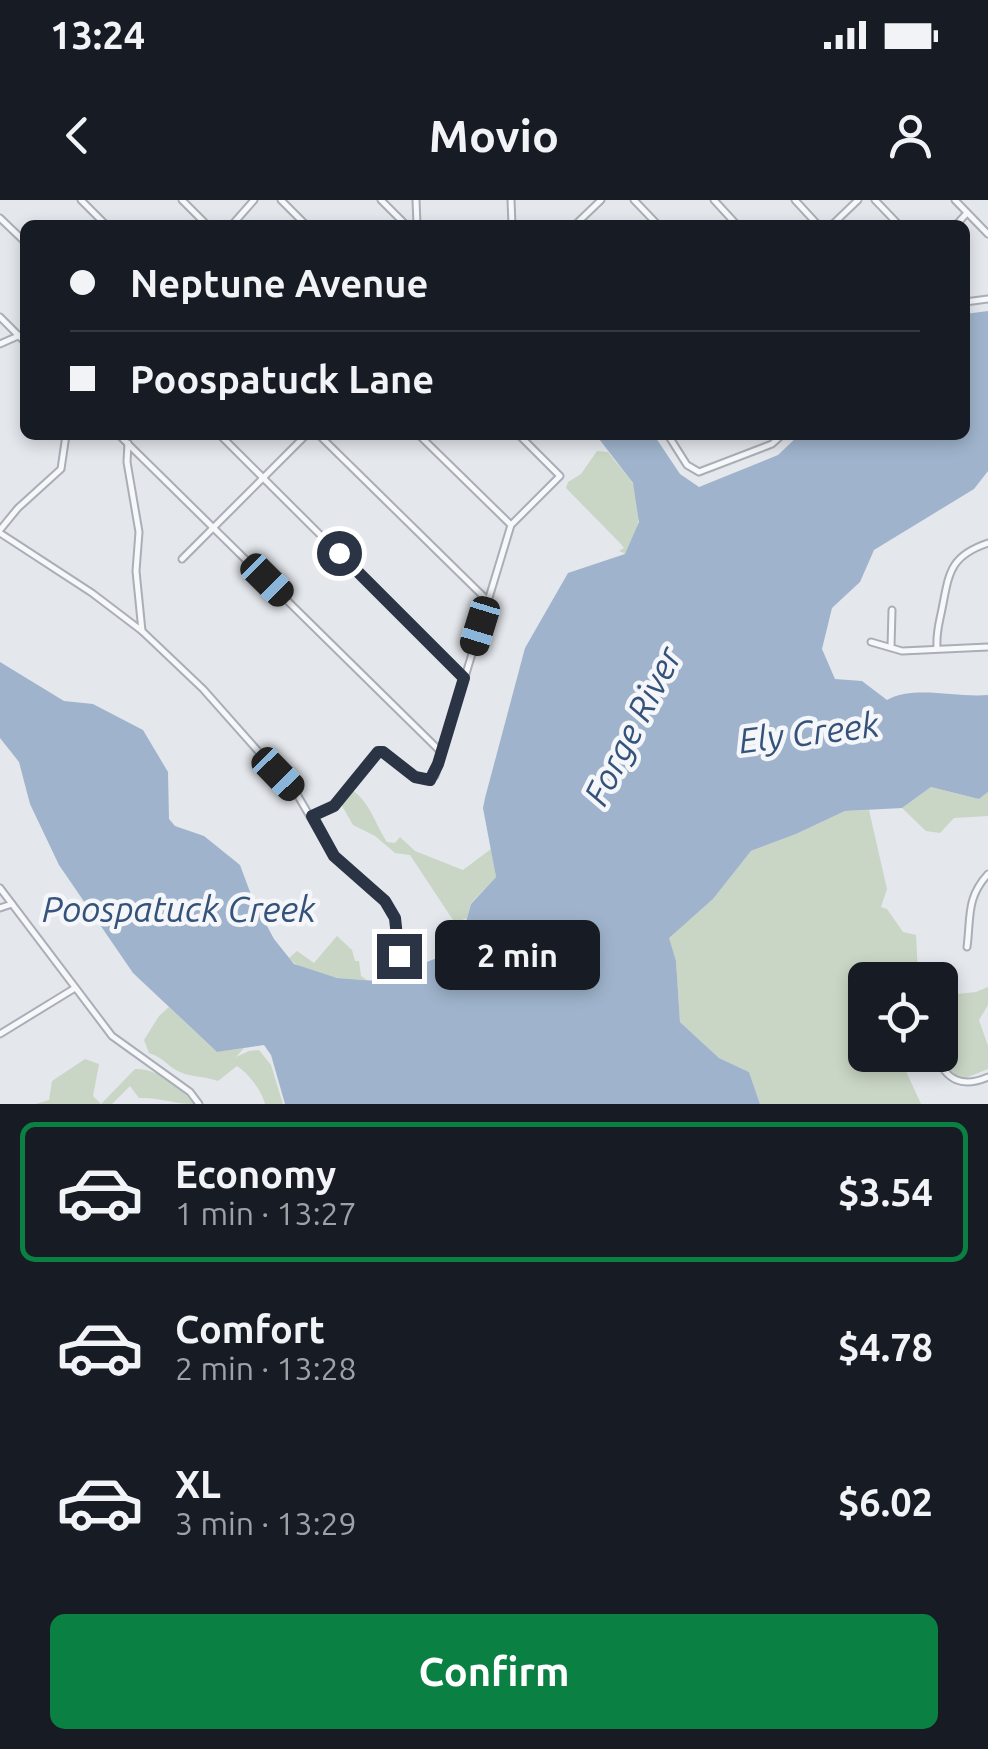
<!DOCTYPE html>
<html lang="en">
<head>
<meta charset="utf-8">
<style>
	body { margin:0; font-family:Ubuntu,sans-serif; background:#20242c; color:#f1f3f6; height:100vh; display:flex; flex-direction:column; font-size:38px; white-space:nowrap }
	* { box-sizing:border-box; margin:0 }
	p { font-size:32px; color:#9ea1a6 }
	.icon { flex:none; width:55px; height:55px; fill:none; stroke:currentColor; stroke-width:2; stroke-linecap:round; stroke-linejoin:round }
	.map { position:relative; height:904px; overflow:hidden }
	.drawer { display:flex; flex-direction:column; background:#171b24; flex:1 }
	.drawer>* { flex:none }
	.hud { position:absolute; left:20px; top:20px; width:950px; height:220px; border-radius:15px; box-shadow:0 5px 15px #0003; display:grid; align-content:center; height:220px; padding:0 50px; background:#171b24 }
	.buttons { position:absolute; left:848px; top:762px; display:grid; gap:20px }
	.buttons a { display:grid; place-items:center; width:110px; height:110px; border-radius:15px; background:#171b24; box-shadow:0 5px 15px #0003; font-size:50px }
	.end { position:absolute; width:45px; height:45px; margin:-22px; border:12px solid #2b3445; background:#fff; box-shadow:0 0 0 5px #fff }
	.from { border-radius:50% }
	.bubble { position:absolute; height:70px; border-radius:15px; background:#171b24; box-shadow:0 5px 15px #0003; font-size:32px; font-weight:700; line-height:70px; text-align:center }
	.car { position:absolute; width:30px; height:60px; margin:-30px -15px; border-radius:12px; box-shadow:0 0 8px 2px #0007; background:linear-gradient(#222 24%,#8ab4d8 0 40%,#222 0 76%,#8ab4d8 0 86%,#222 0) }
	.hud b { display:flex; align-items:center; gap:35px; height:95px; font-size:38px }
	.hud b+b { border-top:2px solid #363941 }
	.hud i { width:25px; height:25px; background:#f1f3f6 }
	ul { padding:18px 0 0; list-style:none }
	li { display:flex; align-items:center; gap:30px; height:140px; margin:0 20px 15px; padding:0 30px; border:5px solid transparent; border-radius:15px }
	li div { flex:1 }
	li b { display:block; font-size:38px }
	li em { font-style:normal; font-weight:700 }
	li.active { border-color:#0b8043 }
	li>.icon { width:90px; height:90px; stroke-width:1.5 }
	.action { display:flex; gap:20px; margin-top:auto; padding:20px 50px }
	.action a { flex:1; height:115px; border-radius:15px; background:#0b8043; color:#fff; font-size:40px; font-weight:700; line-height:115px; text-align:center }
	.status { display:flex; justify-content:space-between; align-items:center; height:70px; padding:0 50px; background:#171b24; direction:ltr }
	.status svg { height:28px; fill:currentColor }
	header { display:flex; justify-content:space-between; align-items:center; height:130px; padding:0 50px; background:#171b24; font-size:45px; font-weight:700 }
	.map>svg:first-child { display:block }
</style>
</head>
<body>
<div class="status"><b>13:24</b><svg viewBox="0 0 49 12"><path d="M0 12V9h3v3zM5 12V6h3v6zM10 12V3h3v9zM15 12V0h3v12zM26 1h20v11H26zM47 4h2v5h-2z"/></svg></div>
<header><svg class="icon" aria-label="back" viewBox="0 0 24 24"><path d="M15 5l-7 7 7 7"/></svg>Movio<svg class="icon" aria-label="person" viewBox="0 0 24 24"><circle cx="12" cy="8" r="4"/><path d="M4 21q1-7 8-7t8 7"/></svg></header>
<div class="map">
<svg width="988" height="904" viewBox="0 0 988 904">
	<rect width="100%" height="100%" fill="#e4e7ec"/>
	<g fill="#c9d6c5">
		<path d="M597,251L608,252C616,263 626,273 633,284C646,303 637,338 626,354L619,351L624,348L620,343L566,288L568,282L581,274Z"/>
		<path d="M931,587L979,599L988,592V616L954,618L940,633L926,631L902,608Z"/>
		<path d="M352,590C370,602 375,624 387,642L395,643L400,637L415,651L463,670L491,649L496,677L471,703L467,718L455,723L410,655L395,653L375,636L353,625L341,604Z"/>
		<path d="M869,610L887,689L881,707L887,709L903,732L916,735L918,773L921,780L898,776L895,780H865V855L899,856L921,904H760L749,872L719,858L680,822L676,761L668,738L713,699L751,651L796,634L845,611Z"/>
		<path d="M337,736L352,750L355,761H359L361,776L367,780C344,779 305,777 289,758L297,751L314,763Z"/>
		<path d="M988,787V805L979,820L988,846V869L963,879C932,865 940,824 940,796L976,792Z"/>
		<path d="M169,807L217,852L244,848L236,857L249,851L259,850L271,865L283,904H265C262,891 248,873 237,866L218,881C207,877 196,877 185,874C170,870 164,857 149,853L144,840L159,816Z"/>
		<path d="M85,859L99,864L93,896L101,904L135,869C157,868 181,887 194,904C174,904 159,897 139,898L130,886L112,904H36L49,900L52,881Z"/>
	</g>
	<path fill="#9fb4cc" d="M988,111V271L974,289L874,350L860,382L832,408L822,449L835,479L862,481L887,500C914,485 956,498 988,495V592L979,599L931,587L902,608L845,611L796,634L751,651L713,699L669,738L676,761L680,822L719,858L749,872L760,904H285L271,855L264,845L217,852L133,773L59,665L30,604L19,562L0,538V462L64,501L93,504L143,530L168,572L169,619L175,626L204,636L240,665L253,700L274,739L294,764L337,778L377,781L458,750L471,704L496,677L483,608L485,598L525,448L568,373L625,354L639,322L633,283L596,235H654L680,274L699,287L778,255L799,235H965V114Z"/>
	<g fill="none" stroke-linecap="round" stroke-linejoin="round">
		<defs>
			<g id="street">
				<path d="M81,0L106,25"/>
				<path d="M182,0L207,25"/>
				<path d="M281,0L306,25"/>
				<path d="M381,0L406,25"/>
				<path d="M416,0L417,25"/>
				<path d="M511,0L512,25"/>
				<path d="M634,0L658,25"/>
				<path d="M714,0L737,25"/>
				<path d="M795,0L818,25"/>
				<path d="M875,0L899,25"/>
				<path d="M955,0L988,34"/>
				<path d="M0,18L25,42"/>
				<path d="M232,25L254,0"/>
				<path d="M575,25L601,0"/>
				<path d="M832,25L858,0"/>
				<path d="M956,25L967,13"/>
				<path d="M965,102L988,99"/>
				<path d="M0,117L25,142"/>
				<path d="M0,144L25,133"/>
				<path d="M119,235L441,552"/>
				<path d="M220,235L464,478"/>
				<path d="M319,235L487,400"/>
				<path d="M419,235L510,324"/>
				<path d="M668,235L687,265L699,272L772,244L782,235"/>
				<path d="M128,243L127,262L139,332L136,371L142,431"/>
				<path d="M0,330L18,308L61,269L66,235"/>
				<path d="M0,333L92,393L142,431L203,489L298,596L333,656L385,701L395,718L399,757"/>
				<path d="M182,359L306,235"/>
				<path d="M871,442L902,451L988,447"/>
				<path d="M891,447L892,410"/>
				<path d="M937,448C936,432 939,424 942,409C949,374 949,356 988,343"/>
				<path d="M312,617L334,605L378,553H383L415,577L425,580L435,576L511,325L560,276L519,235"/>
				<path d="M0,688L112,836L190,892L199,904"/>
				<path d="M0,708L12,704"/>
				<path d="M967,747C971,717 966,698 988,674"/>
				<path d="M0,834L75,788"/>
				<path d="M936,855C946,881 963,888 988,877"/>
			</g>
		</defs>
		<use href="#street" stroke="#a9aeb7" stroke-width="9"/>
		<use href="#street" stroke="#f7f8fa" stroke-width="5"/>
	</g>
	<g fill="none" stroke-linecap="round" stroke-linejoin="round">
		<path stroke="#2b3445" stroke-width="12" d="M339,353L464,478L438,564L430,580L415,577L383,552H378L334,606L312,616L334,656L385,701L395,718L399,756"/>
	</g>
	<g text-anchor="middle" stroke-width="9" stroke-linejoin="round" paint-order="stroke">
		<g font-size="35" font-style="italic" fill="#34527a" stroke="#f4f6f9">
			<text transform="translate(633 526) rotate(-63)" y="12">Forge River</text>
			<text transform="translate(809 533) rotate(-7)" y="12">Ely Creek</text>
			<text x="179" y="722">Poospatuck Creek</text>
		</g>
	</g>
</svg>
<div class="buttons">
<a><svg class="icon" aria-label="locate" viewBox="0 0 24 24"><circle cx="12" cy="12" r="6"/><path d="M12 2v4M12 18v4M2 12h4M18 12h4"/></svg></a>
</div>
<i class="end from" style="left:339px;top:353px"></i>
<i class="end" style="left:399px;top:756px"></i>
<div class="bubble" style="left:435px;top:720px;width:165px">2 min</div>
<i class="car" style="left:267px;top:380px;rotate:135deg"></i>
<i class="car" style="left:480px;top:426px;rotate:197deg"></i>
<i class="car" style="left:278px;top:574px;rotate:136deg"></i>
<div class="hud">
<b><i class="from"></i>Neptune Avenue</b>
<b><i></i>Poospatuck Lane</b>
</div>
</div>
<section class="drawer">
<ul>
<li class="active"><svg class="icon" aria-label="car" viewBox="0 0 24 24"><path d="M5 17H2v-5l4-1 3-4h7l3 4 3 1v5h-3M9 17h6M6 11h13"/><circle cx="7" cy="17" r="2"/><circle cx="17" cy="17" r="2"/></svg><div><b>Economy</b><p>1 min · 13:27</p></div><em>$3.54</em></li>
<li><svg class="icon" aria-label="car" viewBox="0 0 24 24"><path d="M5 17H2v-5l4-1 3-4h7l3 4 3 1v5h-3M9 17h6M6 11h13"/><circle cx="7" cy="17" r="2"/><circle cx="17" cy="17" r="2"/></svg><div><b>Comfort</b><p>2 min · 13:28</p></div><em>$4.78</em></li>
<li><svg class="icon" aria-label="car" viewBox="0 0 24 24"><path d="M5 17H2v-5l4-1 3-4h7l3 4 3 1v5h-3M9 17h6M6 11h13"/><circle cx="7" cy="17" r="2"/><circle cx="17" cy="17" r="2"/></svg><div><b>XL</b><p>3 min · 13:29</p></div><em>$6.02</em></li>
</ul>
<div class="action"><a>Confirm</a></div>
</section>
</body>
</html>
